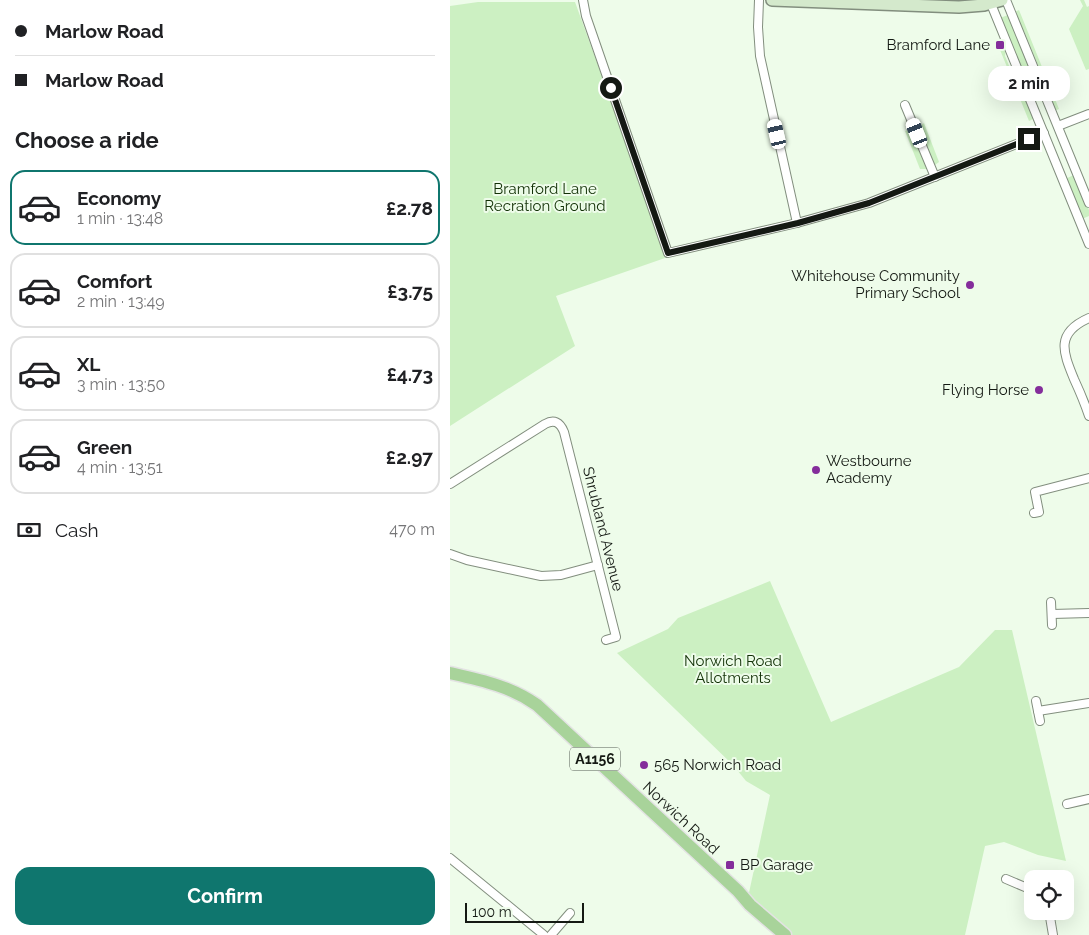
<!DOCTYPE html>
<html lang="en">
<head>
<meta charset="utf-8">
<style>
	body { margin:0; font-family:Raleway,sans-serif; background:#f2f2f2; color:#202124; height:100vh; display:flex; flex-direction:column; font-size:19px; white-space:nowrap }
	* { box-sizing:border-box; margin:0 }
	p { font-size:16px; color:#757577 }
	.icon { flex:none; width:28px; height:28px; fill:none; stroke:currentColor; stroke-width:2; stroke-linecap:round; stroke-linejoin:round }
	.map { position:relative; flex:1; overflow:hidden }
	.details { display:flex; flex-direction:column; background:#fff; width:450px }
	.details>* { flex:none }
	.top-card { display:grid; align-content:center; height:110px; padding:0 15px; background:#fff }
	.tools { position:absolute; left:574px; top:870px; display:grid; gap:10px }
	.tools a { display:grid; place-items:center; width:50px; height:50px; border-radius:10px; background:#fff; box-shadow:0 5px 20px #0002; font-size:25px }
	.scale { position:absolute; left:15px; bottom:12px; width:119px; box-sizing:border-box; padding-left:5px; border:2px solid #141913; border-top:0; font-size:14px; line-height:18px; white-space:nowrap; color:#141913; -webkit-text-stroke:4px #eefcea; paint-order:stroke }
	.end { position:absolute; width:22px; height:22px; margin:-11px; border:6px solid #141913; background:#fff; box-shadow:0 0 0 2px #fff }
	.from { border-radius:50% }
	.bubble { position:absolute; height:35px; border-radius:15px; background:#fff; box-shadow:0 5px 20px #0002; font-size:16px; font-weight:700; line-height:35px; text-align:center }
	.car { position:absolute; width:15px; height:30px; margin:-15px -8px; border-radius:6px; box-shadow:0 0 4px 1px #0007; background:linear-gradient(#fff 24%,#345 0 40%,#fff 0 76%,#345 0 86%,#fff 0) }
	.top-card b { display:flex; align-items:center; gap:18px; height:48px; font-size:19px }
	.top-card b+b { border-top:1px solid #e0e0e0 }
	.top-card i { width:12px; height:12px; background:#202124 }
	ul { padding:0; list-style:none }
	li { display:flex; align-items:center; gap:15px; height:75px; margin:0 10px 8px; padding:0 5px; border:2px solid #e0e0e0; border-radius:15px }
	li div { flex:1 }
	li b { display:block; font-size:19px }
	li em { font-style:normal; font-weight:700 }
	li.on { border-color:#0f766e }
	li>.icon { width:45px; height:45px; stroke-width:1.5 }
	h2 { padding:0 15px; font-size:22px; line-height:60px }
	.pay { display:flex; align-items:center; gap:12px; height:55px; padding:0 15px; font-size:19px }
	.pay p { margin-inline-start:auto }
	.cta { display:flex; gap:10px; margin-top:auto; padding:10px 15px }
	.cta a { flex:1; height:58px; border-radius:15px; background:#0f766e; color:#fff; font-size:20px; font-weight:700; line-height:58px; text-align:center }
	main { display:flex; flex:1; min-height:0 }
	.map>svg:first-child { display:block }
</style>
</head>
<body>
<main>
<section class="details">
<div class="top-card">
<b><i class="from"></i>Marlow Road</b>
<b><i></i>Marlow Road</b>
</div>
<h2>Choose a ride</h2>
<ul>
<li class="on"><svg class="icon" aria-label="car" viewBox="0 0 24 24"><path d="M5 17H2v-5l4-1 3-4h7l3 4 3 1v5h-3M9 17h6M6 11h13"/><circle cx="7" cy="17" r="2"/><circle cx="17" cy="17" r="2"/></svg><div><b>Economy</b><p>1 min · 13:48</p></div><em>£2.78</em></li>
<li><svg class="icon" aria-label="car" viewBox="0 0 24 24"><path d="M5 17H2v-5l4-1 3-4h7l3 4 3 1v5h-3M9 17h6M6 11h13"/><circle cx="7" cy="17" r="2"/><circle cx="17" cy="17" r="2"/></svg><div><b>Comfort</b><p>2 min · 13:49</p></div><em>£3.75</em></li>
<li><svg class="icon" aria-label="car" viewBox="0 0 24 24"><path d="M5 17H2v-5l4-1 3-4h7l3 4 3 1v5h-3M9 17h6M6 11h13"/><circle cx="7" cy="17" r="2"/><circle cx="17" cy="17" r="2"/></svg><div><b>XL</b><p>3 min · 13:50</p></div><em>£4.73</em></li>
<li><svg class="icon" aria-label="car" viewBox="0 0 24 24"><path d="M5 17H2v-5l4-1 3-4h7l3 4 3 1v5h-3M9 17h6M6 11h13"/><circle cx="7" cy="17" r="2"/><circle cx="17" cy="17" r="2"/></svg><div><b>Green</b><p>4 min · 13:51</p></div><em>£2.97</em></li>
</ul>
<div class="pay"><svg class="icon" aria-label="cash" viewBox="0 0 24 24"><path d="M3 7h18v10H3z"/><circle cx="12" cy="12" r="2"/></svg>Cash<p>470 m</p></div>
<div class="cta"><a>Confirm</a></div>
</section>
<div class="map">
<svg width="639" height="935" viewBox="0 0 639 935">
	<rect width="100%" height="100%" fill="#eefcea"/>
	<g fill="#ccf0c2">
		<path d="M630,0H634L637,7L639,6V69L636,70L619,29L633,6Z"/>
		<path d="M28,2H125L190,181L215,258L106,296L125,346L0,426V6Z"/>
		<path d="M569,10L609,109L604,111L595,89V82L574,31L569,26L564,12Z"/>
		<path d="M558,15L587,84V87L584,89L579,88L550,18Z"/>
		<path d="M549,39L551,42H553L556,48L555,56L569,89L575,93L585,118L579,121L546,40Z"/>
		<path d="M474,123L489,162L485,165H482L469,131L470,126Z"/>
		<path d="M458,130L462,131L479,167L476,169H470L455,131Z"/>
		<path d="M624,175L639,210V216L632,219L615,179Z"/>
		<path d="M320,581L381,722L509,667L545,630H562L616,861L588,855L554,842L535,846L515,935H335L297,902L320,795L296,781L283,765L167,653L218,629L228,618Z"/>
	</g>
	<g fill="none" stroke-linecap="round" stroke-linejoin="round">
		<defs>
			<g id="street">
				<path d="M133,0L136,16L218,253L347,223L419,203L594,133"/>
				<path d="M309,0L308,27L310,56L347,223"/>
				<path d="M556,0L639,203"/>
				<path d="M541,4L639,244"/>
				<path d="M455,105L485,177"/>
				<path d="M608,126L639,114"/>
				<path d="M639,318C605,333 613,352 624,379C630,392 635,404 639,416"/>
				<path d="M0,484L95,424C104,419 110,422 114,432L166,637L156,640"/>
				<path d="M584,513L589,512L585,492L639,478"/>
				<path d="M0,554L17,560L91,576L111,575L148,565"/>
				<path d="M601,602L602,625"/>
				<path d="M602,614L639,613"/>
				<path d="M586,701L590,721"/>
				<path d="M588,711L639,703"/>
				<path d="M617,804L639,799"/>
				<path d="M0,858L94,935"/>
				<path d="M556,879L582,890"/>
				<path d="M599,911L603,935"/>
				<path d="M101,935L120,913"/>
			</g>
			<path id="secondary" d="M322,0L509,7L534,5L552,0"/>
			<path id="primary" d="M0,673C31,680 60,686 87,705L288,891L300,905L335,935"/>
		</defs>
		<use href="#street" stroke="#828e7e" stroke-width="10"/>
		<use href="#secondary" stroke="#828e7e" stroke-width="14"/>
		<use href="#primary" stroke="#e3e3e3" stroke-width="15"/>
		<use href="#street" stroke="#fff" stroke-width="8"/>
		<use href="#secondary" stroke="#d4e9cc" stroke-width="11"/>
		<use href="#primary" stroke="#a8d39a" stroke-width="12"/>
	</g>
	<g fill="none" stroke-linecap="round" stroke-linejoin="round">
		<path stroke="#141913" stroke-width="6" d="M161,88L218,253L348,223L419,203L579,139"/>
	</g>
	<g fill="#842d9b" stroke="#eefcea" stroke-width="2">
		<rect x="545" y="40" width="10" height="10" rx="2.5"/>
		<circle cx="520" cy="285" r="5"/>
		<circle cx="589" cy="390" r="5"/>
		<circle cx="366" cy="470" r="5"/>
		<circle cx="194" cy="765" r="5"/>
		<rect x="275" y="860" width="10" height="10" rx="2.5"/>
	</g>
	<g text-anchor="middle" stroke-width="4" stroke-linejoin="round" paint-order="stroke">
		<rect fill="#eefcea" stroke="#555d54" stroke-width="1" x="120" y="747.5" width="50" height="23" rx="4"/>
		<g font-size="14" font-weight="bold" fill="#141913">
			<text x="145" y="764">A1156</text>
		</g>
		<g font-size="15" fill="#141913" stroke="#eefcea" text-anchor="end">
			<text x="540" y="50">Bramford Lane</text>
			<text x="510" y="281">Whitehouse Community<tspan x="510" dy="17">Primary School</tspan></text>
			<text x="579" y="395">Flying Horse</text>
			<text x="376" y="466" text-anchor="start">Westbourne<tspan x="376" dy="17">Academy</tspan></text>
			<text x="204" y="770" text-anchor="start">565 Norwich Road</text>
			<text x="290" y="870" text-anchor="start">BP Garage</text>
		</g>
		<g font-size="15" fill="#123106" stroke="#eefcea">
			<text x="95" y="194">Bramford Lane<tspan x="95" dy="17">Recration Ground</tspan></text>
			<text x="283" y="666">Norwich Road<tspan x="283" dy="17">Allotments</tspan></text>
		</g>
		<g font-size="15" fill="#141913" stroke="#eefcea">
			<text transform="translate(153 529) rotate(76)" y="5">Shrubland Avenue</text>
			<text transform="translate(231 818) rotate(43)" y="5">Norwich Road</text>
		</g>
	</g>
</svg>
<div class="tools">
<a><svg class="icon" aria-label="locate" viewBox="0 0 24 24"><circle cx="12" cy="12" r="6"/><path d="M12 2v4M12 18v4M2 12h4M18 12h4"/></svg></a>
</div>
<div class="scale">100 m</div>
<i class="end from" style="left:161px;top:88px"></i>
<i class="end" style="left:579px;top:139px"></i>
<div class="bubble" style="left:538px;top:66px;width:82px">2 min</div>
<i class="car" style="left:467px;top:133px;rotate:338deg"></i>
<i class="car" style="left:327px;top:134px;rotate:347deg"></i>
</div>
</main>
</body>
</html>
